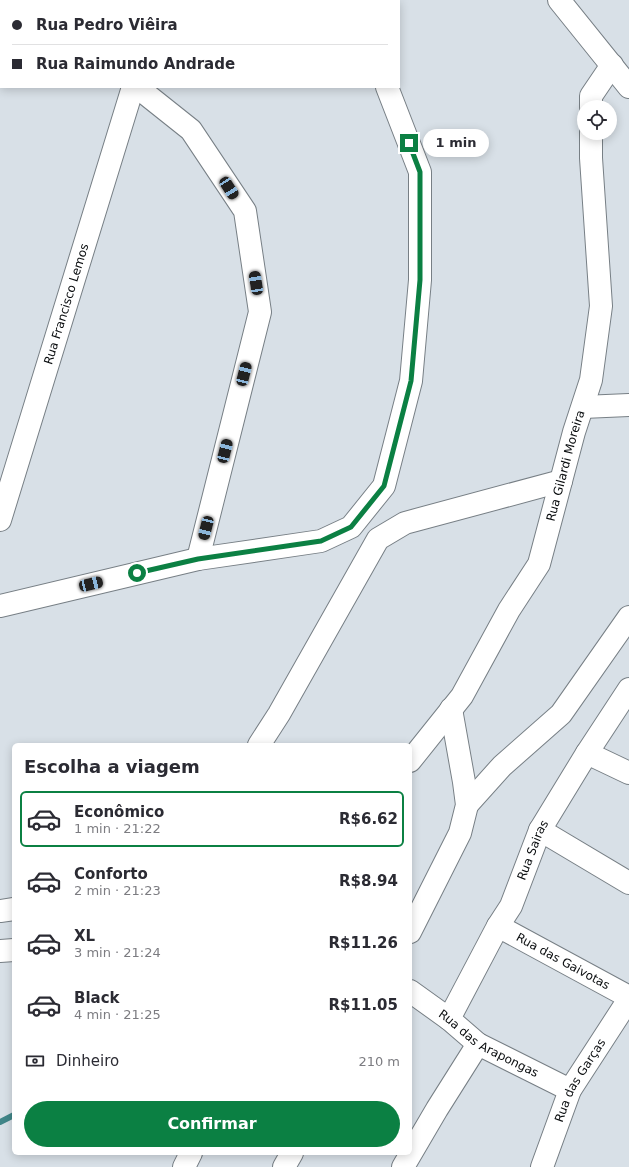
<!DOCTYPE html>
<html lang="pt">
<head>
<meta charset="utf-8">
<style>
	body { margin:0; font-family:"DejaVu Sans",sans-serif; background:#f2f2f3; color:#2b2b33; height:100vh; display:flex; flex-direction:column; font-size:15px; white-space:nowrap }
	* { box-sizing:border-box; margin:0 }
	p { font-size:13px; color:#7c7c81 }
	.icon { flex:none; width:22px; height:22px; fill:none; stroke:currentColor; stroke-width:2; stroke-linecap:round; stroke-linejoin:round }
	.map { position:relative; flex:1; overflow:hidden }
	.details { position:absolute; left:12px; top:743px; width:400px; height:412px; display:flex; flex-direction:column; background:#fff; border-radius:6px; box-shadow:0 2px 10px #0003 }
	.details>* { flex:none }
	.hud { position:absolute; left:0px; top:0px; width:400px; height:88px; box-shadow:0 2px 10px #0003; display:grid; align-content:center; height:88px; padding:0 12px; background:#fff }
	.controls { position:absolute; left:577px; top:100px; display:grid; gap:8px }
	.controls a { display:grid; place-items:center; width:40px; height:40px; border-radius:50%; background:#fff; box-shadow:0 2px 10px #0003; font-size:20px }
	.end { position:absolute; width:18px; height:18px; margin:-9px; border:5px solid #0b8043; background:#fff; box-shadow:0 0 0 2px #fff }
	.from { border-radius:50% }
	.bubble { position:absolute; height:28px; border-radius:14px; background:#fff; box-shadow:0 2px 10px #0003; font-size:13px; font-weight:700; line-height:28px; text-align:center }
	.car { position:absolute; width:12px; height:24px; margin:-12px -6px; border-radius:5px; box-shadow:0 0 3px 1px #0007; background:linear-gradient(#222 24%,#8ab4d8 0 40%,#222 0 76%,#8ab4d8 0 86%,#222 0) }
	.hud b { display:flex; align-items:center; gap:14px; height:38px; font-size:15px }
	.hud b+b { border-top:1px solid #e1e1e2 }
	.hud i { width:10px; height:10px; background:#2b2b33 }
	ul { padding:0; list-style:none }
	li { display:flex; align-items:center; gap:12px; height:56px; margin:0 8px 6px; padding:0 4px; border:2px solid transparent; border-radius:6px }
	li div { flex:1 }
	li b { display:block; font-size:15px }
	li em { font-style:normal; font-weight:700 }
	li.current { border-color:#0b8043 }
	li>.icon { width:36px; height:36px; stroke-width:1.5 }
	h2 { padding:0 12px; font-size:18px; line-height:48px }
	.pay { display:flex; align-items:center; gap:10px; height:44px; padding:0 12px; font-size:15px }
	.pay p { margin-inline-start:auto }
	.cta { display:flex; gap:8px; margin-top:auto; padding:8px 12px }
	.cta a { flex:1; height:46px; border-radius:24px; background:#0b8043; color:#fff; font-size:16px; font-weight:700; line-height:46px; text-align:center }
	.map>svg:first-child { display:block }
</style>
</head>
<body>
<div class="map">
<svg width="629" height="1167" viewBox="0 0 629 1167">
	<rect width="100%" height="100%" fill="#d8e0e7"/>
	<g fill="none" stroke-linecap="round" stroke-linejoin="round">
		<path stroke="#418689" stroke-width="6" d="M0,1122L14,1115"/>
		<defs>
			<g id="minor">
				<path d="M336,0L337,1"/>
				<path d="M559,0L629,87"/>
				<path d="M231,1H280"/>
				<path d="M0,6H1"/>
				<path d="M0,31H1"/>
				<path d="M137,87L191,130L245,211L260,312L198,559"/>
				<path d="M591,107V96L612,65"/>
				<path d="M583,407L629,405"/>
				<path id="s1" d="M0,520L133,87"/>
				<path d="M0,606L198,559L321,541L351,527L384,486L411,381L420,280V172L387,87"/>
				<path d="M259,745L279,714L378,539L405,523L561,481"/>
				<path d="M587,753L629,773"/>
				<path id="s2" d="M410,761L462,696L509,610L539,564L574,432L591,380L601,306L591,158V133"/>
				<path d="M467,805L502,766L561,714L629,617"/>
				<path d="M540,830L629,883"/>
				<path d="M0,911L14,909"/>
				<path id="s3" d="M498,926L629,997"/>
				<path d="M410,932L460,833L467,805L464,782L451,709"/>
				<path d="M0,951L14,950"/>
				<path id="s4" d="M410,991L449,1019L478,1044L570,1090"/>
				<path id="s5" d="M449,1019L498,926L511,906L540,830L587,753L629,689"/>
				<path d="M184,1167L191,1153"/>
				<path d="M284,1167L292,1153"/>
				<path d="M403,1167L437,1109L478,1044"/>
				<path id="s6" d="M542,1167L570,1090L629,999"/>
			</g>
		</defs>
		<use href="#minor" stroke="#777f85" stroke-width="24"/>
		<use href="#minor" stroke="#fff" stroke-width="22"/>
	</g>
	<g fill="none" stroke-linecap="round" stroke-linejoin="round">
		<path stroke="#0b8043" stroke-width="5" d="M137,573L198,559L321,541L351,527L384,486L411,381L420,280V172L409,143"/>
	</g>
	<g text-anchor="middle" stroke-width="4" stroke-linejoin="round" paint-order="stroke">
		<g font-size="12" fill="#090c0e" stroke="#d8e0e7">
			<text dy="4" stroke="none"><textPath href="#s1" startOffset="226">Rua Francisco Lemos</textPath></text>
			<text dy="4" stroke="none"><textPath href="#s2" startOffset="338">Rua Gilardi Moreira</textPath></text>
			<text dy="4" stroke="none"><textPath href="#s5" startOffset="189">Rua Sairas</textPath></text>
			<text dy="4" stroke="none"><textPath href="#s3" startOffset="74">Rua das Gaivotas</textPath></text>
			<text dy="4" stroke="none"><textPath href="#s4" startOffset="95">Rua das Arapongas</textPath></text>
			<text dy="4" stroke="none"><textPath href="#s6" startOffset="95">Rua das Garças</textPath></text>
		</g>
	</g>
</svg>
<div class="controls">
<a><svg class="icon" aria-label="locate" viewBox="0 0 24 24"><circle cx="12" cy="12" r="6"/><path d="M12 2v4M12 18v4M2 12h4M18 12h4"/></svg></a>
</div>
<i class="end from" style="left:137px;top:573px"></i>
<i class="end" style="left:409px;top:143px"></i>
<div class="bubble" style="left:423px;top:129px;width:66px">1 min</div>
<i class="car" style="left:229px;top:188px;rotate:147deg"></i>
<i class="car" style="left:256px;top:283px;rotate:351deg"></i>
<i class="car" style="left:244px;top:374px;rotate:14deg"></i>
<i class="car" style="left:225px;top:451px;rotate:14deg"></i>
<i class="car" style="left:206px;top:528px;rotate:194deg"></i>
<i class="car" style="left:91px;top:584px;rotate:77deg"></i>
<div class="hud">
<b><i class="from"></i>Rua Pedro Viêira</b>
<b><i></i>Rua Raimundo Andrade</b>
</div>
<section class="details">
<h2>Escolha a viagem</h2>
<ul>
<li class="current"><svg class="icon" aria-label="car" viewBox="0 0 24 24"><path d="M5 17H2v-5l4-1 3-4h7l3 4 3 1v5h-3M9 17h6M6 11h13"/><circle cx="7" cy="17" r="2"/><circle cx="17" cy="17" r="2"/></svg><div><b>Econômico</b><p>1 min · 21:22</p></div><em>R$6.62</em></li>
<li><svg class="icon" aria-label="car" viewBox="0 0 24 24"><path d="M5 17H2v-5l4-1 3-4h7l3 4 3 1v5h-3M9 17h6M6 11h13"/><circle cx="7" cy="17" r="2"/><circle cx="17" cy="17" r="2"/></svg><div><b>Conforto</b><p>2 min · 21:23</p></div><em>R$8.94</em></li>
<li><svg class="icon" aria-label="car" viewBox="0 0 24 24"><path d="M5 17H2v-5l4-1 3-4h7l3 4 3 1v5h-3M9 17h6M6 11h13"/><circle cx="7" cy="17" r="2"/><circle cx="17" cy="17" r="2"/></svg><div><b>XL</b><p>3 min · 21:24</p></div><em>R$11.26</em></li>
<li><svg class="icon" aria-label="car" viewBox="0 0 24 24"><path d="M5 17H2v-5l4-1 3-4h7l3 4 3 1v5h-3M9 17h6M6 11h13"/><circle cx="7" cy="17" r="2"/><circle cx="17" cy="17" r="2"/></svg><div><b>Black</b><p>4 min · 21:25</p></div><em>R$11.05</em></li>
</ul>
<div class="pay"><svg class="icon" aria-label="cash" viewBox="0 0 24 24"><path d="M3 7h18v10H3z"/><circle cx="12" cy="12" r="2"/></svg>Dinheiro<p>210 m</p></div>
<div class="cta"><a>Confirmar</a></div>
</section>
</div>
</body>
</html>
